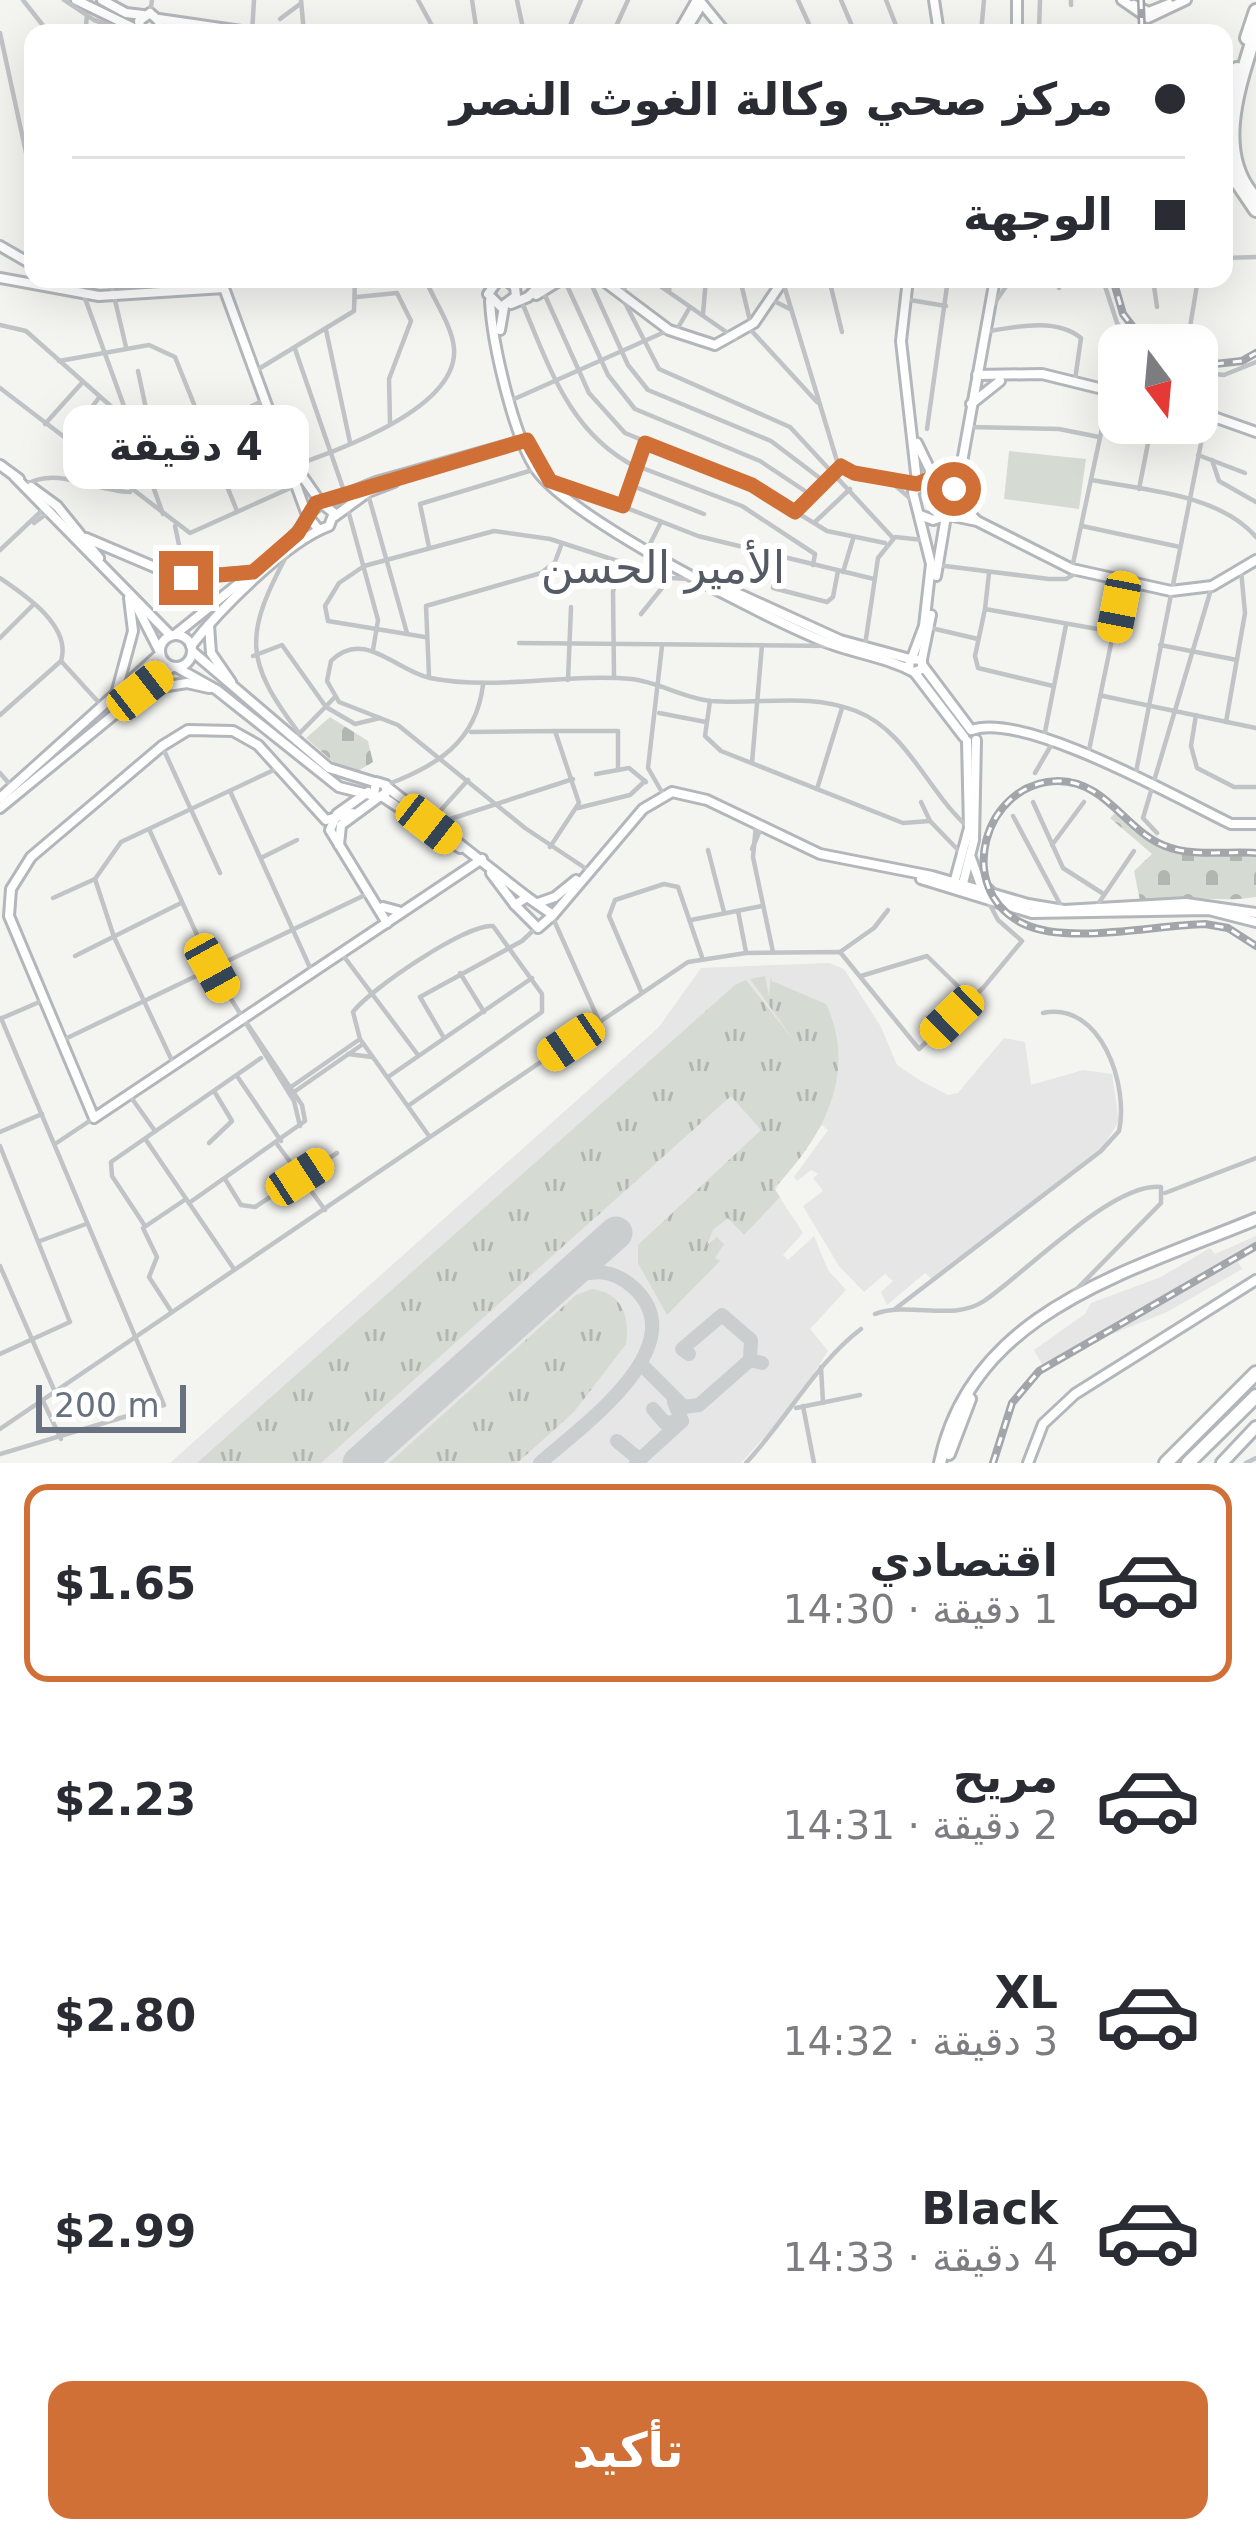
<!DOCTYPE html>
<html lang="ar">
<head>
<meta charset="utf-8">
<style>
	body { margin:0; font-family:"DejaVu Sans","Noto Sans Arabic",sans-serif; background:#f2f2f3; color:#2b2b33; direction:rtl; height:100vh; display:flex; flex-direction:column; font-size:45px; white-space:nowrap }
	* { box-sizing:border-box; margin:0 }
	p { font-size:39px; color:#7c7c81 }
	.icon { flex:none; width:66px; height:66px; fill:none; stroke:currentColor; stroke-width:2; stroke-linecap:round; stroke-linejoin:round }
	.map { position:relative; height:1463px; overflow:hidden; direction:ltr }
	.sheet { display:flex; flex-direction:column; background:#fff; flex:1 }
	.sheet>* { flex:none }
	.hud { position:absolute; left:24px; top:24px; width:1209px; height:264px; border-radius:24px; box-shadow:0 12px 48px #0002; direction:rtl; display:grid; align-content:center; height:264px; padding:0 48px; background:#fff }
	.needle { width:78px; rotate:164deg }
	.controls { position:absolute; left:1098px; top:324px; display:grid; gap:24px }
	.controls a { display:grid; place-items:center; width:120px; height:120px; border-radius:24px; background:#fff; box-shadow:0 12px 48px #0002; font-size:60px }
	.scale { position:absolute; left:36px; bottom:30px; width:150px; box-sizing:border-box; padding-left:12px; border:6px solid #67717f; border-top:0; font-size:33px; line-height:42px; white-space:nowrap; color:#67717f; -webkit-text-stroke:9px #fff; paint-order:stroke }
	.end { position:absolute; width:54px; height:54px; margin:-27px; border:15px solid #d07036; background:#fff; box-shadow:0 0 0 6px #fff }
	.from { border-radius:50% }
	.bubble { position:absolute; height:84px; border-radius:24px; background:#fff; box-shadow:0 12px 48px #0002; font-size:39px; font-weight:700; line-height:84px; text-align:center; direction:rtl }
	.car { position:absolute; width:36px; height:72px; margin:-36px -18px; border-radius:15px; box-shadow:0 0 9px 3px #0007; background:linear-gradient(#f5c518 24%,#345 0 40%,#f5c518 0 76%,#345 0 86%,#f5c518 0) }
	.hud b { display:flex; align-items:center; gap:42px; height:114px; font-size:45px }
	.hud b+b { border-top:3px solid #e1e1e2 }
	.hud i { width:30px; height:30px; background:#2b2b33 }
	ul { padding:21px 0 0; list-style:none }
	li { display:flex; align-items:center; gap:36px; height:198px; margin:0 24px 18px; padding:0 24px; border:6px solid transparent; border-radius:24px }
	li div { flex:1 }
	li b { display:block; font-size:45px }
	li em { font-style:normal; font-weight:700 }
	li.selected { border-color:#d07036 }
	li>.icon { width:108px; height:108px; stroke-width:1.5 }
	.action { display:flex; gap:24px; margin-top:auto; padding:24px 48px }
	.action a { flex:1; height:138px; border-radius:24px; background:#d07036; color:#fff; font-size:48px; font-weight:700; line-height:138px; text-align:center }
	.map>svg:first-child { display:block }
</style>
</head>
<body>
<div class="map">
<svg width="1256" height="1463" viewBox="0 0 1256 1463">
	<defs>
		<pattern id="grass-tufts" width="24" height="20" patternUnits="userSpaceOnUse" patternTransform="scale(3)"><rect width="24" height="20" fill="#d5dbd3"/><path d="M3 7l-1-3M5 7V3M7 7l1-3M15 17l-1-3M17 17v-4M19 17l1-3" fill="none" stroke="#b1b6b0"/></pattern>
		<pattern id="cemetery-stones" width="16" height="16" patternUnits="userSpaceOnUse" patternTransform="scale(3)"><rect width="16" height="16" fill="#d5dbd3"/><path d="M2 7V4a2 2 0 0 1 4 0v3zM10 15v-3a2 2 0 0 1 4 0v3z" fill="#b1b6b0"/></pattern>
	</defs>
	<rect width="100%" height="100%" fill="#f4f5f1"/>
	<g fill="#e5e6e5">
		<path d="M829,963L844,969L881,1027L897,1065L921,1081L948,1095L958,1093L1004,1038L1025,1042L1031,1085L1083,1070L1112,1074L1119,1121L1103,1147L932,1279L925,1273L887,1305L881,1292L893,1281L885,1274L864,1292L839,1266L803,1206L823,1191L813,1178L818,1174L811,1170L797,1181L794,1177L828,1130L822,1125L775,1190L803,1233L783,1255L788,1260L814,1236L828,1270L846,1290L810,1329L828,1351L795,1403L741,1463H170L659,1027L701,968Z"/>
		<path d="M1256,1236V1251L1238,1262L1242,1269L1167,1312L1095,1341L1045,1369L1034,1350L1085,1314L1091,1303L1161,1277L1210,1248L1215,1254Z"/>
	</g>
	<g fill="url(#grass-tufts)">
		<path d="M765,976L769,996L771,976L772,981L826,1004C858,1072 824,1137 774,1188L780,1197L744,1235L728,1218L713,1230L707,1245L717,1237L724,1244L715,1258L720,1261L667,1315L638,1263V1245L761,1130L731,1096L321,1463H197L735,985L746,980L795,1042L750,979Z"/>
		<path d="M592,1289C622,1293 630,1316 626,1344L574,1412L517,1463H389L576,1295Z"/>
	</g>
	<g fill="url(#cemetery-stones)">
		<path d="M330,717L368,741L373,762L358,771L338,766L306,738Z"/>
		<path d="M1116,812L1167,849L1256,854V897C1217,904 1179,892 1140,901L1134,871L1152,854L1110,818Z"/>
	</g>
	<path fill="#d5dbd3" d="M1009,451L1086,459L1079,509L1004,499Z"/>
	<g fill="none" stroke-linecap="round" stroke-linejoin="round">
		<g stroke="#cbcece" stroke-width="14">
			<path d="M689,1354L682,1349L722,1315L751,1340L750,1360"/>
			<path d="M642,1365L684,1407L699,1405L750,1360L762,1363"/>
			<path d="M653,1409L665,1423L682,1421"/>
			<path d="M617,1441L640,1460"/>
			<path d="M540,1463C579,1428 698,1346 633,1287C610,1267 590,1270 564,1280"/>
			<path d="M636,1463L682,1421L674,1402"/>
		</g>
		<path stroke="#cbcece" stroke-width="33" d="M359,1463L616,1233"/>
		<defs>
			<g id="secondary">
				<path d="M76,0L140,31"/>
				<path d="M102,0L126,13L143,15"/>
				<path d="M699,0L726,33"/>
				<path d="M934,0L939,33"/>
				<path d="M1122,0L1148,18L1186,0"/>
				<path d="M1134,5L1149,12L1169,4"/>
				<path d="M159,19L255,33"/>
				<path d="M141,32L139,21L150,13L160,22L156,33"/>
				<path d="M678,33L697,0"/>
				<path d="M684,33L702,4"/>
				<path d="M1017,33V0"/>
				<path d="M0,246L33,265"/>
				<path d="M0,278L99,296L224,288L307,515"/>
				<path d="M499,279L488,294L501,307L516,296L515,287L505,279"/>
				<path d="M601,279L669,330L715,345L754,323L784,279"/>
				<path d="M908,279L901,341L917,482"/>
				<path d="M536,295L562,279"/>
				<path d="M490,301C492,342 513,435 536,469C569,518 767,619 828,643C857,654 886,657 914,672L922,669V660L910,659L909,669"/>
				<path d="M511,304L528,297L546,279"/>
				<path d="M500,330L504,307"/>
				<path d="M977,375L1042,374L1119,393"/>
				<path d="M971,404L1000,381"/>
				<path d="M1197,411L1256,432"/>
				<path d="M917,443L933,476"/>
				<path d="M293,463L321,503"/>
				<path d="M0,465L19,479"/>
				<path d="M15,477L170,635"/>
				<path d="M31,487L57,506L99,558"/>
				<path d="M957,490L995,279"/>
				<path d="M956,500L976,520"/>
				<path d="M325,503L376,482L525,440"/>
				<path d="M948,515L977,521L1072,569L1171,591L1212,586L1256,560"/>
				<path d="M335,516L368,492L394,482"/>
				<path d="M86,538L178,577L253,572"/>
				<path d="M936,576L946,516"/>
				<path d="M706,579L840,640L910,659"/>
				<path d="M136,605L159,650"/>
				<path d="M209,625L211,653L231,682"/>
				<path d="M176,634L283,548L308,520"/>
				<circle cx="176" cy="651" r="16"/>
				<path d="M191,646C219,610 287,541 329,526L334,513L321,503L307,515L319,530"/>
				<path d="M192,651L329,768L374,782"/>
				<path d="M912,658L924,626L931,564L913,492L933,476L950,483L956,500L948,515L933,520L920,515"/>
				<path d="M922,659L931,615"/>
				<path d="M923,666L971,730"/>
				<path d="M176,667L217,690L339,787L379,797L386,793V785L376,782L374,794"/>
				<path d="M915,673L964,737"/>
				<path d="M148,689L187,683L209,688"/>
				<path d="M116,694L133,631L129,598"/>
				<path d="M972,730C1024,711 1179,799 1231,824H1256"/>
				<path d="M387,787L527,897"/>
				<path d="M368,792L337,814L330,830L387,923"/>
				<path d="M383,797L460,848"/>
				<path d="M0,798L160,654"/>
				<path d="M0,808L172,667"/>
				<path d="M352,813L326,820L258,745L233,731L188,730L162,746L31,857L11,889L9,916L94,1118L482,859"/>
				<path d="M339,845L341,825L379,797"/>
				<path d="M971,858L980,883L989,890"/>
				<path d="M491,873L515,905"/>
				<path d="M921,879L1032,913L1209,910L1256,922"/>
				<path d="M953,887L969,828L967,741"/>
				<path d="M961,891L974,840L976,740"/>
				<path d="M527,897L553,915L538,928L515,905Z"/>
				<path d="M538,903L555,897L576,880"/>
				<path d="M383,907L398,911"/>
				<path d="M553,915L643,809L672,792L707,800L820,854L932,876L1028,904L1064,910L1186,903L1256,913"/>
				<path d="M1028,1463L1043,1424L1075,1394L1256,1280"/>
			</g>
			<g id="primary">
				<path d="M949,1454L970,1399"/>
				<path d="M940,1463C971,1311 1129,1272 1256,1219"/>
				<path d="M1222,1463L1256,1427"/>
			</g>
			<g id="highway">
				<path d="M1256,30C1240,83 1212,153 1256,199"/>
				<path d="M1247,38L1256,11"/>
				<path d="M1224,119L1237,69"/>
				<path d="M1231,173L1256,210"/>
				<path d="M1166,1463L1256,1373"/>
				<path d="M1188,1463L1256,1396"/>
			</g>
		</defs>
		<use href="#secondary" stroke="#b3b6bb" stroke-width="14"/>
		<use href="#primary" stroke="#b2b5b9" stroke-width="16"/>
		<use href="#highway" stroke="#b3b6b9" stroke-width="18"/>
		<g stroke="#c1c3c6" stroke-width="4.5">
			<path d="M23,0L49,33"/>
			<path d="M64,0L94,20L132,33"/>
			<path d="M301,0L304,33"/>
			<path d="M418,0L436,33"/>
			<path d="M472,0L477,33"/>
			<path d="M517,0L524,33"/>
			<path d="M798,0L813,33"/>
			<path d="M841,0L855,33"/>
			<path d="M886,0L899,33"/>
			<path d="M1071,0V5"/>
			<path d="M150,13L152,0"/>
			<path d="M280,19L300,4"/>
			<path d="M1039,30L1040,0"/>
			<path d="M1019,31L1085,33"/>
			<path d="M0,33L33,185"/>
			<path d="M85,33L87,16"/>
			<path d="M252,33L254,0"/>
			<path d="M567,33L581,0"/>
			<path d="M613,33L628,0"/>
			<path d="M981,33L984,0"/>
			<path d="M1224,258L1256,257"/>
			<path d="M73,279L79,290"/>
			<path d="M78,279L163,514"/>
			<path d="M110,279L126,347"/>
			<path d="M564,279L608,375L635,409L760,461L811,495"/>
			<path d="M589,279L628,365L648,390L771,441L825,482"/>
			<path d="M629,279L621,295L659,369L790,427L893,538"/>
			<path d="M650,279L735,338"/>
			<path d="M740,279L751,325"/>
			<path d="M829,279L842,332"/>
			<path d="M1153,279L1157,307"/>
			<path d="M783,282L837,461L853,473L914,483"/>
			<path d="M1104,283L1117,323L1135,345"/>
			<path d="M113,286L130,279"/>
			<path d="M1059,288L1060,279"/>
			<path d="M543,291L589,393L625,433L752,485L827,531L885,543"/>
			<path d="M669,291L670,279"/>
			<path d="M357,297L397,293L411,321L389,379L390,423"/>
			<path d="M904,299L946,306"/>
			<path d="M521,300C549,366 569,433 636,467"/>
			<path d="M774,301L790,309"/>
			<path d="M994,304L1011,279"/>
			<path d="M703,314L706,279"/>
			<path d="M0,325L26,331L157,447L177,444L262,401"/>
			<path d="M749,328L817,402"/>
			<path d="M326,330L350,442"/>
			<path d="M984,332C1014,327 1056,317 1081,338L1075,380"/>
			<path d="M675,333L690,307"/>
			<path d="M1188,339L1198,279"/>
			<path d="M295,349L345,494"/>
			<path d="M59,361L149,345L175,357L237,511"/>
			<path d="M257,370L354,311L355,279"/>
			<path d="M1197,372L1224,375L1256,362"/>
			<path d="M0,388L190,533L297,485"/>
			<path d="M512,400L669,330"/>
			<path d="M45,424L81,384"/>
			<path d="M132,427L148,418L138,371"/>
			<path d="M968,427L1059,429L1099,437"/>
			<path d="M927,429L948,279"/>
			<path d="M67,440L98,399"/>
			<path d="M1198,455L1245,473"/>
			<path d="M1212,460L1219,481L1256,502"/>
			<path d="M637,466L742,506L815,554L813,565"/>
			<path d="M1092,480C1144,490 1219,494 1256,537"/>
			<path d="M890,481L912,500"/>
			<path d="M27,484C58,466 97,492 130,492"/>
			<path d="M630,485L704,514"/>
			<path d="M228,488C284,468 460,421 454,348C452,326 434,300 425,279"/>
			<path d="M561,488L581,490L698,536L874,579"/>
			<path d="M1139,489L1152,423"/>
			<path d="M368,494L407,633"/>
			<path d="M623,506L645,443"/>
			<path d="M348,510L378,620L373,650"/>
			<path d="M795,512L837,470"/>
			<path d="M815,522L850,489"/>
			<path d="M34,523L57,506"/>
			<path d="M175,526L186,578"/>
			<path d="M1082,526L1180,547"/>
			<path d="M650,544L661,522"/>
			<path d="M429,547L420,504L536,469"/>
			<path d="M0,550L51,502"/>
			<path d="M287,555C244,635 244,661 299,733"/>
			<path d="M776,556L773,588L827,602L833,597L838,571"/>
			<path d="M937,565L1049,579H1066L1078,572"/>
			<path d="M1072,568L1110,391"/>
			<path d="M648,571L666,554"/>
			<path d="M843,572L853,539"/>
			<path d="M0,578C25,595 72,626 61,661L0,715"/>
			<path d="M985,609L989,573"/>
			<path d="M641,614L670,578"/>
			<path d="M931,628L978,639"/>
			<path d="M425,637L328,621L325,606L339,583L364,566L494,531L550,539L670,578L691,579"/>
			<path d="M0,638L33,605"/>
			<path d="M519,643L831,646"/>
			<path d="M865,645L878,558L895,537L923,540"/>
			<path d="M1160,645L1237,660"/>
			<path d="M662,646L648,768L663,794"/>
			<path d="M253,656L282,645L326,707L355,724L380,718"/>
			<path d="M61,661L102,706"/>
			<path d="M429,676L426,606L541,573L555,562L562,543"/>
			<path d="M614,676L613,592L620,563"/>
			<path d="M568,680L571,607"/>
			<path d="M1053,686L978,668L975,656L985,609L1114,632"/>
			<path d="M1103,696L1256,728"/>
			<path d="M710,701L705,736L721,751L903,823L930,821"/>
			<path d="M659,713L706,722"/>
			<path d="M1196,715L1191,746L1197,768L1234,787H1256"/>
			<path d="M1226,722L1245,613L1241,570"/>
			<path d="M555,731H618V770"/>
			<path d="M471,732L555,731L579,803L550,847"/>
			<path d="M298,735L334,698"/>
			<path d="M1044,737L1066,625"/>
			<path d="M162,746L220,873"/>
			<path d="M1088,755L1124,581"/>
			<path d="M752,763L762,645"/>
			<path d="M0,773L12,787"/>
			<path d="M1035,773L1053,742"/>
			<path d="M596,774L629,768L646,782"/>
			<path d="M1135,777L1207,413"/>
			<path d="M386,785C437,766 476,742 483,685"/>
			<path d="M817,789L842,708"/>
			<path d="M230,791L312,972"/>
			<path d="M921,802L930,821L961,853"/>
			<path d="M1033,802L1063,868L1102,893"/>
			<path d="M578,808L630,795L645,781"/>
			<path d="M1013,816L1061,906"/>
			<path d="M432,820L468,780"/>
			<path d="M438,823L573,779"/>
			<path d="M756,825L753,857L773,952"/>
			<path d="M149,829L212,968L294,1101L300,1126"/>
			<path d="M1157,833L1143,818L1212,586"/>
			<path d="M1052,845L1084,802"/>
			<path d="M752,849L761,828"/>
			<path d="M708,850L724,912"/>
			<path d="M261,858L297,840"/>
			<path d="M588,870L525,828L398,725L339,702L327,681L331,661C364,628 396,671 430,678C496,691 565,673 632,679C658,682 683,698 711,701C761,705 807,692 856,711C908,731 928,793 969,828"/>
			<path d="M53,898L95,879"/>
			<path d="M1094,910L1134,851"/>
			<path d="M738,911L746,952"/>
			<path d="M553,918L599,1021"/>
			<path d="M691,920L762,906"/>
			<path d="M840,952L874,928L888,910"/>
			<path d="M342,954L418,1055"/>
			<path d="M75,956L181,903"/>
			<path d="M460,973L484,1012"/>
			<path d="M861,976L927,956L971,999"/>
			<path d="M641,991L609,916L615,900L664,884L678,887L702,957"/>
			<path d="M0,1019L44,1000"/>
			<path d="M444,1038L420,997L522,941L536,928"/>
			<path d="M63,1040L367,894"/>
			<path d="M348,1054L372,1057"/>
			<path d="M174,1065L114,937L95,879L121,842L278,768"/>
			<path d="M237,1076L281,1141"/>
			<path d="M388,1077L532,978"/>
			<path d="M291,1087L360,1039"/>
			<path d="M294,1092L363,1044"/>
			<path d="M128,1093L155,1131"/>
			<path d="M408,1106L542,1012V994L493,926C467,923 369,990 353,1012L360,1039L429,1136"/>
			<path d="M0,1132L42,1114"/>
			<path d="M146,1140L234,1269"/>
			<path d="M209,1143L232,1121L214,1091"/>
			<path d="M55,1144L94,1118"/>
			<path d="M277,1144L325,1210"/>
			<path d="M0,1146L70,1322L0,1354"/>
			<path d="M225,1179L241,1205L255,1207L337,1153"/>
			<path d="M1165,1193L1256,1158"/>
			<path d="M189,1203L305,1121L302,1105L242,1016"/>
			<path d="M145,1226L112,1176L111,1162L261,1058"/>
			<path d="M40,1241L86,1224"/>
			<path d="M0,1266L55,1392"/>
			<path d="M895,1309L1101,1151L1119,1131C1129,1087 1102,1001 1043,1013"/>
			<path d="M171,1311L149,1277L157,1257L143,1228L186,1199"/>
			<path d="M875,1314C909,1301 953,1322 984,1301C1024,1274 1114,1181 1161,1187V1203L1071,1295"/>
			<path d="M821,1367L823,1403"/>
			<path d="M43,1401L61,1439"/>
			<path d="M803,1406L814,1463"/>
			<path d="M796,1408L860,1395"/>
			<path d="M0,1429L688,962L746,953L840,952L919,1049L983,988L1022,941L998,920L989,903"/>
			<path d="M0,1454L164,1405L1,1018"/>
			<path d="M746,1463C787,1419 816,1363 861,1329"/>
			<path d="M1246,1463L1256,1458"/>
		</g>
		<use href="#secondary" stroke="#fff" stroke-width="8"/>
		<use href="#primary" stroke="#fff" stroke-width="10"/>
		<use href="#highway" stroke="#fff" stroke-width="12"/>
		<defs>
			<g id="rail">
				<path d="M1141,0L1142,33"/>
				<path d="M1113,279L1123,314L1147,345"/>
				<path d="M1197,366L1242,361L1256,353"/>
				<path d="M1256,853C1227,851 1192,857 1165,846C1126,831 1106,781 1058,781C983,782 953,891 1024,924C1068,945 1155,925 1205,924L1228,928L1256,946"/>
				<path d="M993,1463L1012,1403L1039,1371L1256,1246"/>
			</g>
		</defs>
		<use href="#rail" stroke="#a2a6ab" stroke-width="8"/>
		<use href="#rail" stroke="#fff" stroke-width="3" stroke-dasharray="9" stroke-linecap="butt"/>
	</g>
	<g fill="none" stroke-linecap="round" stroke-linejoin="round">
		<path stroke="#d07036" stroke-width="15" d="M186,578L253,572L298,533L316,503L527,440L550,481L623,506L645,443L752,485L795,512L841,466L854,473L917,484L936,476L954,489"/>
	</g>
	<g text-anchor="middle" stroke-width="12" stroke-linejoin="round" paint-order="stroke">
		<g font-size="45" fill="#545b65" stroke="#fff">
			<text x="663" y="583">الأمير الحسن</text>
		</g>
	</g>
</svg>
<div class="controls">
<a><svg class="needle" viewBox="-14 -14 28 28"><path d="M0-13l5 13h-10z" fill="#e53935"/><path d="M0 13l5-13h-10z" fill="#7c7c81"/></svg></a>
</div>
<div class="scale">200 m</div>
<i class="end from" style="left:954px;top:489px"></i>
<i class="end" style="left:186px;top:578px"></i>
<div class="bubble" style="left:63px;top:405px;width:246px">4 دقيقة</div>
<i class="car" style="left:1119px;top:607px;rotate:191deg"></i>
<i class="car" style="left:140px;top:691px;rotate:52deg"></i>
<i class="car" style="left:429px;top:824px;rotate:128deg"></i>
<i class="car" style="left:212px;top:968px;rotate:151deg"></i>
<i class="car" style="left:952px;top:1017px;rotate:226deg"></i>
<i class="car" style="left:571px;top:1042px;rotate:236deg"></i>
<i class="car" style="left:300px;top:1177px;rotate:57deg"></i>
<div class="hud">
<b><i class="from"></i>مركز صحي وكالة الغوث النصر</b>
<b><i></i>الوجهة</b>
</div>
</div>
<section class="sheet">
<ul>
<li class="selected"><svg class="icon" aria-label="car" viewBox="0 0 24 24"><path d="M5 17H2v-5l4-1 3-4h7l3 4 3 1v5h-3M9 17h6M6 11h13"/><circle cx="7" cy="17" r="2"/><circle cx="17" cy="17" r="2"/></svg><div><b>اقتصادي</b><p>1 دقيقة · 14:30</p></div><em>$1.65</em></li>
<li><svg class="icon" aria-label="car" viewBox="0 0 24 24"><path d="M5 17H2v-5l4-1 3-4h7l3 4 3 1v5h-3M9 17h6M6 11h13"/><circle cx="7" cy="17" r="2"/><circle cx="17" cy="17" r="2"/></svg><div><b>مريح</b><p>2 دقيقة · 14:31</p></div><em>$2.23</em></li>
<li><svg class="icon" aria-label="car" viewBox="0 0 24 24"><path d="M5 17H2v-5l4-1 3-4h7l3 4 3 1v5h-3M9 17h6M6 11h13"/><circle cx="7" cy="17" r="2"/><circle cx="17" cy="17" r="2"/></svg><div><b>XL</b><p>3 دقيقة · 14:32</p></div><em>$2.80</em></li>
<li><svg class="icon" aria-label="car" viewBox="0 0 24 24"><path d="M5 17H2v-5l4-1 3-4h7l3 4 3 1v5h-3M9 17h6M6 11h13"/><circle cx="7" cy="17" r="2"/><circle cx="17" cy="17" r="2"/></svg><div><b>Black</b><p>4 دقيقة · 14:33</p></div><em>$2.99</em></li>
</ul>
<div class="action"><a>تأكيد</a></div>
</section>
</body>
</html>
